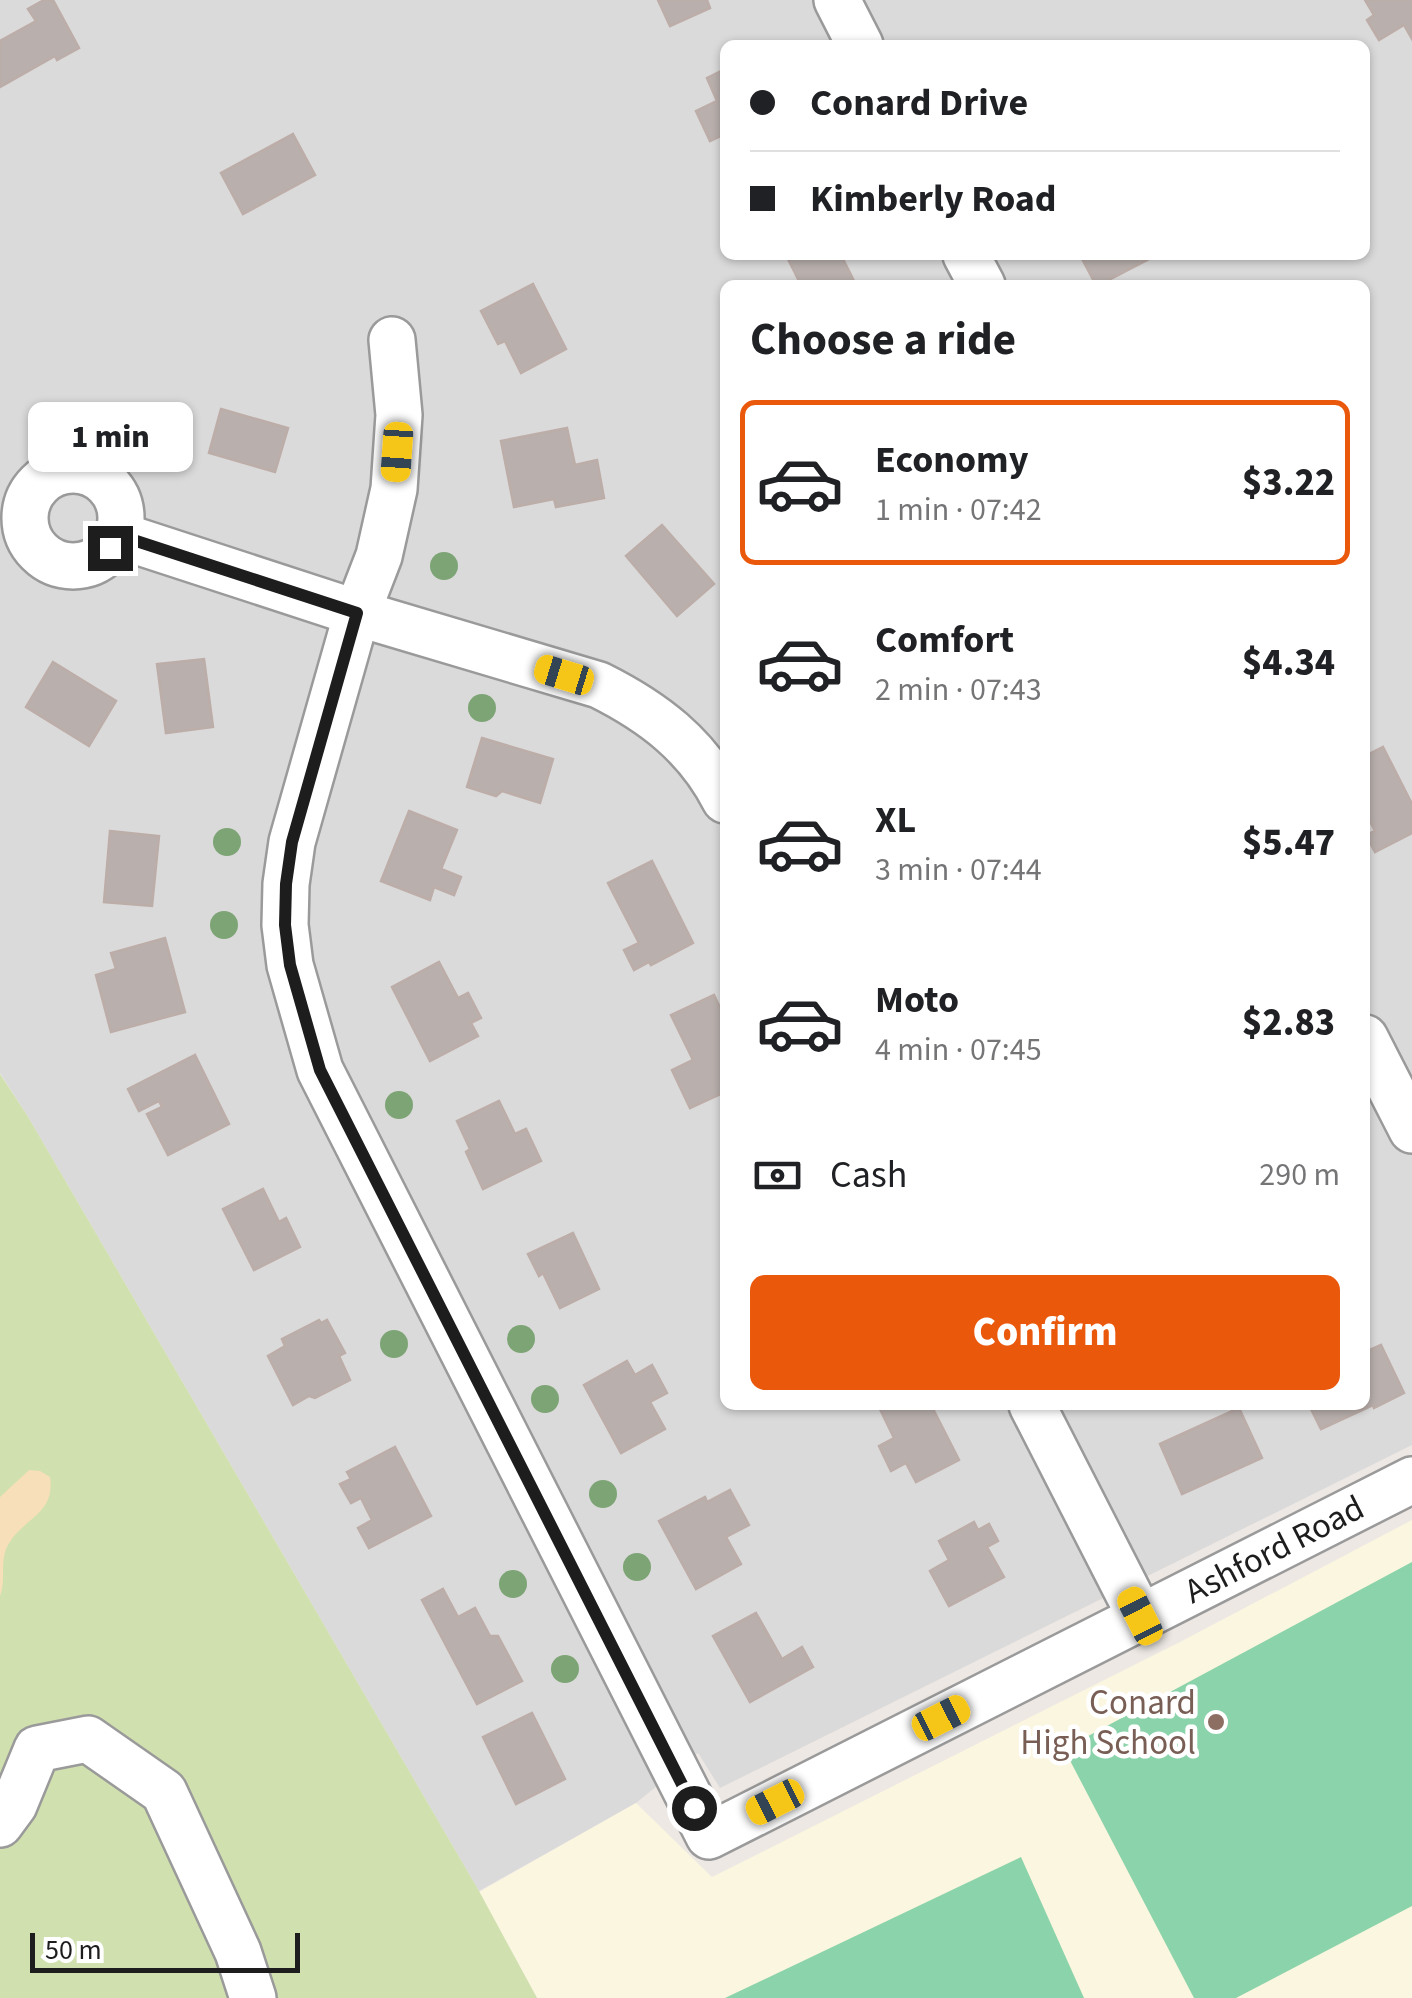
<!DOCTYPE html>
<html lang="en">
<head>
<meta charset="utf-8">
<style>
	body { margin:0; font-family:"Source Sans 3",sans-serif; background:#f6f6f6; color:#202124; height:100vh; display:flex; flex-direction:column; font-size:38px; white-space:nowrap }
	* { box-sizing:border-box; margin:0 }
	p { font-size:32px; color:#757577 }
	.icon { flex:none; width:55px; height:55px; fill:none; stroke:currentColor; stroke-width:2; stroke-linecap:round; stroke-linejoin:round }
	.map { position:relative; flex:1; overflow:hidden }
	.side { position:absolute; left:720px; top:280px; width:650px; height:1130px; display:flex; flex-direction:column; background:#fff; border-radius:15px; box-shadow:0 2px 8px #0004 }
	.side>* { flex:none }
	.top-card { position:absolute; left:720px; top:40px; width:650px; height:220px; border-radius:15px; box-shadow:0 2px 8px #0004; display:grid; align-content:center; height:220px; padding:0 30px; background:#fff }
	.scale { position:absolute; left:30px; bottom:25px; width:270px; box-sizing:border-box; padding-left:10px; border:5px solid #1d1d1d; border-top:0; font-size:28px; line-height:35px; white-space:nowrap; color:#1d1d1d; -webkit-text-stroke:8px #fff; paint-order:stroke }
	.end { position:absolute; width:45px; height:45px; margin:-22px; border:12px solid #1d1d1d; background:#fff; box-shadow:0 0 0 5px #fff }
	.from { border-radius:50% }
	.bubble { position:absolute; height:70px; border-radius:15px; background:#fff; box-shadow:0 2px 8px #0004; font-size:32px; font-weight:800; line-height:70px; text-align:center }
	.car { position:absolute; width:30px; height:60px; margin:-30px -15px; border-radius:12px; box-shadow:0 0 8px 2px #0007; background:linear-gradient(#f5c518 24%,#345 0 40%,#f5c518 0 76%,#345 0 86%,#f5c518 0) }
	.top-card b { display:flex; align-items:center; gap:35px; height:95px; font-size:38px }
	.top-card b+b { border-top:2px solid #e0e0e0 }
	.top-card i { width:25px; height:25px; background:#202124 }
	ul { padding:0; list-style:none }
	li { display:flex; align-items:center; gap:30px; height:165px; margin:0 20px 15px; padding:0 10px; border:5px solid transparent; border-radius:15px }
	li div { flex:1 }
	li b { display:block; font-size:38px }
	li em { font-style:normal; font-weight:800 }
	li.current { border-color:#ea580c }
	li>.icon { width:90px; height:90px; stroke-width:1.5 }
	h2 { padding:0 30px; font-size:45px; line-height:120px }
	.pay { display:flex; align-items:center; gap:25px; height:110px; padding:0 30px; font-size:38px }
	.pay p { margin-inline-start:auto }
	.action { display:flex; gap:20px; margin-top:auto; padding:20px 30px }
	.action a { flex:1; height:115px; border-radius:15px; background:#ea580c; color:#fff; font-size:40px; font-weight:800; line-height:115px; text-align:center }
	.map>svg:first-child { display:block }
</style>
</head>
<body>
<div class="map">
<svg width="1412" height="1998" viewBox="0 0 1412 1998">
	<rect width="100%" height="100%" fill="#ede8e4"/>
	<path fill="#dbdada" fill-rule="evenodd" d="M0,0H1412V1445L720,1788L698,1753L636,1803L479,1891L27,1115L0,1073ZM725,45H1365V255H725ZM725,285H1365V1405H725Z"/>
	<path fill="#fbf6df" d="M1412,1520V1998H537L479,1892L636,1803L712,1877L1180,1642Z"/>
	<path fill="#d0e1af" d="M0,1074L27,1115L479,1891L537,1998H0Z"/>
	<path fill="#f6dfb9" d="M29,1470L40,1471L50,1477C56,1516 20,1518 6,1549C0,1565 6,1581 0,1596V1497Z"/>
	<g fill="#8bd3aa">
		<path d="M1412,1562V1906L1236,1998H1194L1064,1749Z"/>
		<path d="M1021,1857L1084,1998H725Z"/>
	</g>
	<g fill="#b9b0ad" stroke="#bcada8" stroke-width="2.5">
		<path d="M44,0H53L79,48L57,60L55,56L0,87V41L36,21L28,9Z"/>
		<path d="M658,0H707L710,8L670,26Z"/>
		<path d="M1365,0H1412V39L1404,25L1379,40L1367,20L1374,15Z"/>
		<path d="M725,69V134L710,141L696,111L717,101L707,78Z"/>
		<path d="M293,134L315,175L243,214L221,173Z"/>
		<path d="M786,255H841L856,285H801Z"/>
		<path d="M1080,255H1157L1099,285H1096Z"/>
		<path d="M533,284L566,349L521,373L505,341L498,344L481,311Z"/>
		<path d="M221,409L288,428L275,472L209,453Z"/>
		<path d="M567,428L575,465L597,460L604,498L556,507L554,499L514,507L501,441Z"/>
		<path d="M662,525L714,584L677,616L626,556Z"/>
		<path d="M204,659L213,727L166,733L157,664Z"/>
		<path d="M53,662L116,701L89,746L26,707Z"/>
		<path d="M482,738L553,759L540,803L502,791L496,796L467,787Z"/>
		<path d="M1383,747L1412,804V833L1375,852L1366,835L1375,831L1365,812V756Z"/>
		<path d="M409,811L457,830L441,869L461,877L454,895L434,887L430,900L381,881Z"/>
		<path d="M110,831L159,836L152,906L104,902Z"/>
		<path d="M652,861L693,943L651,965L649,962L634,970L624,950L639,943L608,883Z"/>
		<path d="M165,938L185,1012L111,1032L96,975L116,969L111,953Z"/>
		<path d="M439,962L458,998L468,993L481,1018L471,1023L478,1036L430,1061L392,987Z"/>
		<path d="M714,995L725,1018V1092L690,1108L672,1070L693,1060L671,1015Z"/>
		<path d="M195,1055L229,1124L168,1155L147,1114L162,1107L159,1101L139,1111L128,1089Z"/>
		<path d="M499,1101L515,1134L526,1129L541,1161L483,1189L466,1152L470,1149L457,1121Z"/>
		<path d="M263,1189L279,1222L286,1218L300,1247L254,1270L223,1209Z"/>
		<path d="M573,1233L599,1289L560,1308L543,1273L539,1276L528,1254Z"/>
		<path d="M319,1320L321,1323L327,1320L345,1353L339,1356L350,1380L315,1398L309,1396L293,1405L268,1356L285,1346L282,1339Z"/>
		<path d="M1381,1345L1404,1393L1374,1408L1373,1405L1321,1429L1309,1405H1365V1352Z"/>
		<path d="M627,1361L635,1375L652,1365L667,1393L650,1402L665,1429L621,1453L584,1385Z"/>
		<path d="M878,1405H931L959,1460L916,1482L906,1463L891,1471L879,1446L894,1438Z"/>
		<path d="M1239,1408L1262,1458L1182,1494L1160,1444Z"/>
		<path d="M395,1447L431,1516L369,1548L358,1528L372,1520L361,1498L351,1503L340,1484L351,1479L347,1472Z"/>
		<path d="M730,1490L749,1525L726,1537L741,1564L696,1589L659,1521L705,1497L707,1502Z"/>
		<path d="M974,1522L978,1530L989,1524L998,1541L987,1547L1004,1577L949,1606L930,1571L949,1560L939,1541Z"/>
		<path d="M443,1589L458,1617L475,1608L490,1636H498L522,1681L477,1704L422,1600Z"/>
		<path d="M756,1613L782,1659L802,1647L813,1667L750,1702L713,1636Z"/>
		<path d="M532,1713L565,1779L516,1804L483,1737Z"/>
	</g>
	<g fill="none" stroke-linecap="round" stroke-linejoin="round">
		<defs>
			<g id="minor">
				<path d="M837,0L860,45"/>
				<path d="M966,255L982,285"/>
				<path d="M392,340L399,415L394,489L379,556L357,613L292,842L286,884L285,925L290,965L320,1070L709,1836L1412,1480"/>
				<circle cx="73" cy="518" r="48"/>
				<path d="M118,535L357,613L599,685C653,712 697,745 725,800"/>
				<path d="M1365,1038L1412,1130"/>
				<path d="M1032,1405L1140,1616"/>
				<path d="M0,1824L14,1805L37,1749L88,1739L164,1792L238,1952L253,1998"/>
			</g>
		</defs>
		<use href="#minor" stroke="#9a9a9a" stroke-width="50"/>
		<use href="#minor" stroke="#fff" stroke-width="45"/>
	</g>
	<g fill="#7ca474">
		<circle cx="444" cy="566" r="14"/>
		<circle cx="482" cy="708" r="14"/>
		<circle cx="227" cy="842" r="14"/>
		<circle cx="224" cy="925" r="14"/>
		<circle cx="399" cy="1105" r="14"/>
		<circle cx="521" cy="1339" r="14"/>
		<circle cx="394" cy="1344" r="14"/>
		<circle cx="545" cy="1399" r="14"/>
		<circle cx="603" cy="1494" r="14"/>
		<circle cx="637" cy="1567" r="14"/>
		<circle cx="513" cy="1584" r="14"/>
		<circle cx="565" cy="1669" r="14"/>
	</g>
	<g fill="none" stroke-linecap="round" stroke-linejoin="round">
		<path stroke="#1d1d1d" stroke-width="12" d="M110,548L118,535L357,613L292,842L286,884L285,925L290,965L320,1070L694,1808"/>
	</g>
	<circle fill="#8d6e63" stroke="#fff" stroke-width="4" cx="1216" cy="1722" r="10"/>
	<g text-anchor="middle" stroke-width="9" stroke-linejoin="round" paint-order="stroke">
		<g font-size="35" fill="#1d1d1d" stroke="#fff">
			<text transform="translate(1274 1549) rotate(-27)" y="12">Ashford Road</text>
		</g>
		<g font-size="35" fill="#785e54" stroke="#fff" text-anchor="end">
			<text x="1196" y="1714">Conard<tspan x="1196" dy="40">High School</tspan></text>
		</g>
	</g>
</svg>
<div class="scale">50 m</div>
<i class="end from" style="left:694px;top:1808px"></i>
<i class="end" style="left:110px;top:548px"></i>
<div class="bubble" style="left:28px;top:402px;width:165px">1 min</div>
<i class="car" style="left:397px;top:452px;rotate:184deg"></i>
<i class="car" style="left:564px;top:675px;rotate:287deg"></i>
<i class="car" style="left:1140px;top:1616px;rotate:333deg"></i>
<i class="car" style="left:941px;top:1718px;rotate:63deg"></i>
<i class="car" style="left:775px;top:1802px;rotate:243deg"></i>
<div class="top-card">
<b><i class="from"></i>Conard Drive</b>
<b><i></i>Kimberly Road</b>
</div>
<section class="side">
<h2>Choose a ride</h2>
<ul>
<li class="current"><svg class="icon" aria-label="car" viewBox="0 0 24 24"><path d="M5 17H2v-5l4-1 3-4h7l3 4 3 1v5h-3M9 17h6M6 11h13"/><circle cx="7" cy="17" r="2"/><circle cx="17" cy="17" r="2"/></svg><div><b>Economy</b><p>1 min · 07:42</p></div><em>$3.22</em></li>
<li><svg class="icon" aria-label="car" viewBox="0 0 24 24"><path d="M5 17H2v-5l4-1 3-4h7l3 4 3 1v5h-3M9 17h6M6 11h13"/><circle cx="7" cy="17" r="2"/><circle cx="17" cy="17" r="2"/></svg><div><b>Comfort</b><p>2 min · 07:43</p></div><em>$4.34</em></li>
<li><svg class="icon" aria-label="car" viewBox="0 0 24 24"><path d="M5 17H2v-5l4-1 3-4h7l3 4 3 1v5h-3M9 17h6M6 11h13"/><circle cx="7" cy="17" r="2"/><circle cx="17" cy="17" r="2"/></svg><div><b>XL</b><p>3 min · 07:44</p></div><em>$5.47</em></li>
<li><svg class="icon" aria-label="car" viewBox="0 0 24 24"><path d="M5 17H2v-5l4-1 3-4h7l3 4 3 1v5h-3M9 17h6M6 11h13"/><circle cx="7" cy="17" r="2"/><circle cx="17" cy="17" r="2"/></svg><div><b>Moto</b><p>4 min · 07:45</p></div><em>$2.83</em></li>
</ul>
<div class="pay"><svg class="icon" aria-label="cash" viewBox="0 0 24 24"><path d="M3 7h18v10H3z"/><circle cx="12" cy="12" r="2"/></svg>Cash<p>290 m</p></div>
<div class="action"><a>Confirm</a></div>
</section>
</div>
</body>
</html>
